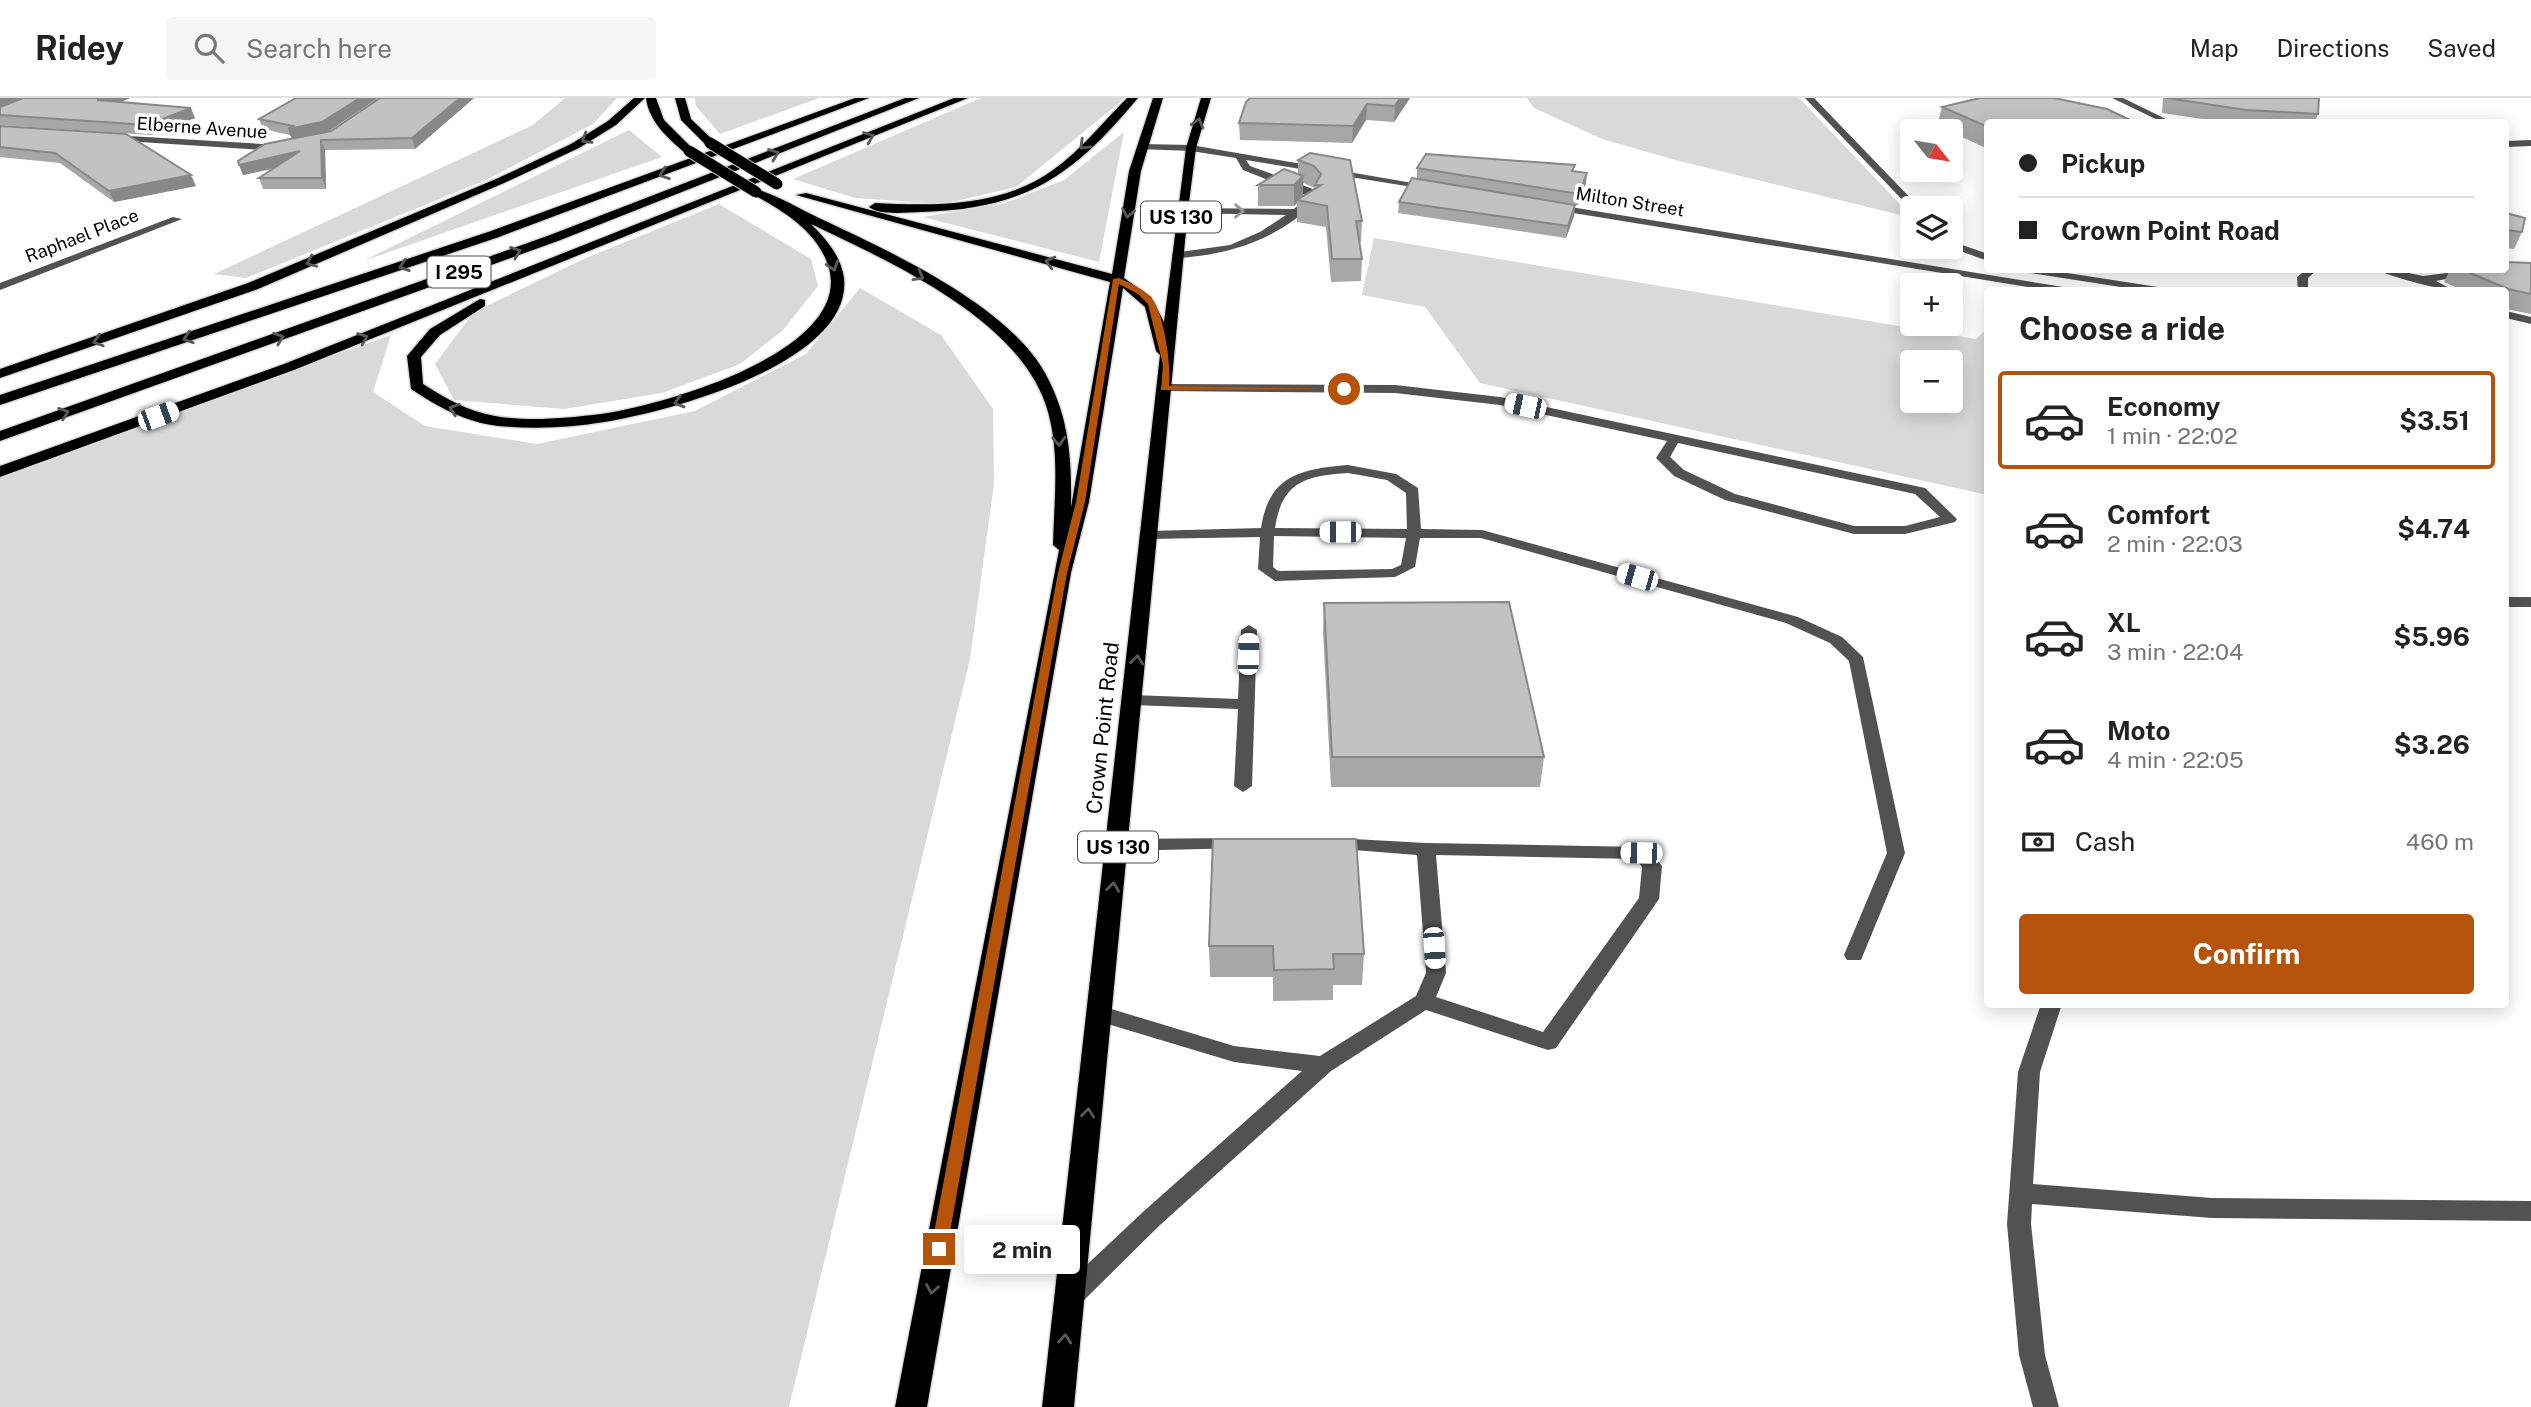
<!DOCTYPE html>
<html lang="en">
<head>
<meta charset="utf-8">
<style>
	body { margin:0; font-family:"Public Sans",sans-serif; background:#f6f6f6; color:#222; height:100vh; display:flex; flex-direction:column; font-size:26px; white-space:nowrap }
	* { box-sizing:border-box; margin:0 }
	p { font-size:23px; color:#767676 }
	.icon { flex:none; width:38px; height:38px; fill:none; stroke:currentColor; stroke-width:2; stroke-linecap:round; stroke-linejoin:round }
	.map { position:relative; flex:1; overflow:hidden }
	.drawer { position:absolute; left:1984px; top:189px; width:525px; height:721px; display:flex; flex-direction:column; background:#fff; border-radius:7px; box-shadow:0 4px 18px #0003 }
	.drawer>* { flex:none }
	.guide { position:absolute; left:1984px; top:21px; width:525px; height:154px; border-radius:7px; box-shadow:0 4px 18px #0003; display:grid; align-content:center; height:154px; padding:0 35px; background:#fff }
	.needle { width:46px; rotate:120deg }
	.tools { position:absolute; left:1900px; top:21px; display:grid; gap:14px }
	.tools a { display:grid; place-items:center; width:63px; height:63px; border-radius:7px; background:#fff; box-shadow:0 4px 18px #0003; font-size:35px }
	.end { position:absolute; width:32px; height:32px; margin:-16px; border:9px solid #b45309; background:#fff; box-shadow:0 0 0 4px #fff }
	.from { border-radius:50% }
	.bubble { position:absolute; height:49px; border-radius:7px; background:#fff; box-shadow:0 4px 18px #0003; font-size:23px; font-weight:700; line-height:49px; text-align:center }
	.car { position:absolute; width:21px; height:42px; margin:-21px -10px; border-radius:9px; box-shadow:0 0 5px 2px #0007; background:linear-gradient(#fff 24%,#345 0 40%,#fff 0 76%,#345 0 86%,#fff 0) }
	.guide b { display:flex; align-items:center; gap:24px; height:66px; font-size:26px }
	.guide b+b { border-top:2px solid #e0e0e0 }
	.guide i { width:18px; height:18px; background:#222 }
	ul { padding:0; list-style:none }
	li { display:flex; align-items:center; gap:21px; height:98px; margin:0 14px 10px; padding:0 21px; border:4px solid transparent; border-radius:7px }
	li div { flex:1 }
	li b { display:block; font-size:26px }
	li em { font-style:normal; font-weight:700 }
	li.active { border-color:#b45309 }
	li>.icon { width:63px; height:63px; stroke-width:1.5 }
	h2 { padding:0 35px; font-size:32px; line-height:84px }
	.pay { display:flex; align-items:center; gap:18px; height:77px; padding:0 35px; font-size:26px }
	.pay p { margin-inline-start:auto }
	.cta { display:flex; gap:14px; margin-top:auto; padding:14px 35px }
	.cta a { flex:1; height:80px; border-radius:7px; background:#b45309; color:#fff; font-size:28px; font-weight:700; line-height:80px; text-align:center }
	header { display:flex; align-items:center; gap:42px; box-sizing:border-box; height:98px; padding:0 35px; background:#fff; border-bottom:2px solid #e0e0e0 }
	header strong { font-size:33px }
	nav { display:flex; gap:38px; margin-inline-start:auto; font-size:24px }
	.search { width:490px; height:63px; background:#f6f6f6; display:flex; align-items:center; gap:18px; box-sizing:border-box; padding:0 24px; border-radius:7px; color:#767676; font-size:26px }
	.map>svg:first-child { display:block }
</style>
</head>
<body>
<header>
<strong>Ridey</strong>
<div class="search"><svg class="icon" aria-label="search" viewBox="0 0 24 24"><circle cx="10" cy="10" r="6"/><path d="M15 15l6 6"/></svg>Search here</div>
<nav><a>Map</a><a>Directions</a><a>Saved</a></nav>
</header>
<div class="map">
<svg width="2531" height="1309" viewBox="0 0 2531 1309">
	<rect width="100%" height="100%" fill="#fff"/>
	<g fill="#d9d9d9" fill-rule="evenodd">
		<path d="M565,0H617L593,26L486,82L246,180L214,176L533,27Z"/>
		<path d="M695,0H819L720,36L696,8Z"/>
		<path d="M981,0H1125L1016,89L943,106L855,100L793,81Z"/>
		<path d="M1527,0H1799L1913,120L1679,63L1602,41L1534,10Z"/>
		<path d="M629,32L662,59L363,163Z"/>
		<path d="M1124,34L1099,164L923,119L1005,105L1064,82Z"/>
		<path d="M719,106L811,161L818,188L783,232L740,266L662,295L564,311L454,302L435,266L474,214L586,160Z"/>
		<path d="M1374,140L1976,241L1988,230V397L1480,285L1425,209L1362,197ZM1913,264H1951V303H1913Z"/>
		<path d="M860,190L941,237L993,311L994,386L970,561L789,1309H0V376L391,237L373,294L425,328L537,346L695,313L806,256Z"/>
	</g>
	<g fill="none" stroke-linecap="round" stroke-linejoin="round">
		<defs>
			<g id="highway">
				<path d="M634,0H645L616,27L579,50L504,85L258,191L0,280V271L248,185L496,81L571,46L608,23Z"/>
				<path d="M646,0H656L664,22L693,51V55H685C668,40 649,24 646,0Z"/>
				<path d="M675,0H685L691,21L714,43V47H706L681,22Z"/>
				<path d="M855,0H869L499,139L0,307V297L491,133Z"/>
				<path d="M905,0H919L558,143L0,343V333L550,137Z"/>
				<path d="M954,0H968L294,272L0,379V368L284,266Z"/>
				<path d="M1127,0H1138C1073,78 1026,111 922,114C907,114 880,118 869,109L875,105C935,108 1002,109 1053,72C1081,52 1103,24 1127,0Z"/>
				<path d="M1153,0H1163L1141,73L1124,180L1151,199L1164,224L1186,50L1201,0H1211L1196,50L1188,112L1074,1309H1042L1160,257L1156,253L1145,209L1123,190L1089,404L1071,475L927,1309H895L1059,452L1053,447C1054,403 1060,357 1048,314C1023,222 890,164 811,126C826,141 841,158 844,180C853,265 667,314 604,324C570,330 533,331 498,328C465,324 438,309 411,291L407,258L430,231L480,201L485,202V208L440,237L421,259L423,286C447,301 467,313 495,318C529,324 567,320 601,316C660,308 857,253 828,167C816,132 782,112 752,96L750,94L756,91C777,97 798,110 819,120C887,152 1008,207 1045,275C1069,318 1072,360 1071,409L1110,184L796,97L806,95L1112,176L1129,73Z"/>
			</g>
		</defs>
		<use href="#highway" stroke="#dbdbdb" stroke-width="3"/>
		<g fill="#525252" fill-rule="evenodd">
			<path d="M1805,0H1814L1920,110L1912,112Z"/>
			<path d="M2112,0H2123L2172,24H2162Z"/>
			<path d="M112,37L279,47L284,50L279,53L109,42Z"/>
			<path d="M2531,42V48L2506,49V43Z"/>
			<path d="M1142,46L1191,47L1436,89L1431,92L1246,62L1250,68L1313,91L1318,98L1316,103C1279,141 1229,157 1177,160L1172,157L1173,155L1230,147L1260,134L1286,117L1182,115L1178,114V110L1294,111L1308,98L1243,72L1236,60L1191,53L1139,51Z"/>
			<path d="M1552,106L2063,189L2069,192H2046L1549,111L1547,109Z"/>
			<path d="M173,119L182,121L0,192V185Z"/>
			<path d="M1951,143L1988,156V163L1949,149H1951Z"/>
			<path d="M2025,172H2048L2158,189L2164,192H2140L2030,175Z"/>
			<path d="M2306,172H2317L2308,180V192H2298L2297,179Z"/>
			<path d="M2378,172H2395L2423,178L2471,172L2476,175L2436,183L2453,192C2443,193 2385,177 2378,172Z"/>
			<path d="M2506,213L2531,219V226L2506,220Z"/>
			<path d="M1164,286L1395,287L1500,299L1925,390L1957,421L1955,424L1905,436H1854L1725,402L1674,378L1656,360L1667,343L1500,307L1395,295L1160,293L1158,290ZM1678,345L1915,396L1940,419L1905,428H1854L1735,396L1684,372L1670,359Z"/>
			<path d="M1348,367L1396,376L1418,390L1421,431L1482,432L1798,519L1842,539L1863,559L1905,755L1861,862H1847L1844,857L1887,755L1849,563L1830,545L1786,525L1481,440H1420L1415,469L1395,479L1275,483L1258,471L1260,439L1149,441L1142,437L1149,433L1261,430C1269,377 1301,371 1348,367ZM1348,375L1387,382L1406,395L1407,431L1275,430C1282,383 1306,378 1348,375ZM1274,438L1406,440L1401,467L1392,471L1278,473L1273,469Z"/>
			<rect x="2506" y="499" width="25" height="10"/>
			<path d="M1249,527L1257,532L1252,688L1243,694L1234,688L1238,611L1133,607L1125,602L1133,597L1238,601L1241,532Z"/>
			<path d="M1238,740L1247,746L1245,750L1118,753L1109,747L1118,741Z"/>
			<path d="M1335,740L1426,745L1641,749L1648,751L1662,768L1659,801L1556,950L1548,952L1426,912L1331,973L1160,1127L1078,1208L1069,1211L1060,1208L1056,1200L1060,1192L1144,1113L1302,973L1234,964L1091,921L1087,915L1091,909L1098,907L1234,948L1320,958L1416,898L1426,875L1417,757L1328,750L1326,746ZM1436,757L1636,761L1642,769L1639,800L1543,934L1436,899L1446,875Z"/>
			<path d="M2041,906H2062L2040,974L2033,1086L2212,1100L2531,1103V1123L2212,1120L2032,1106L2031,1126L2045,1257L2059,1309H2033L2019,1257L2007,1126L2018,974Z"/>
		</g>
		<use href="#highway" fill="#000" fill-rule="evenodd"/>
		<defs>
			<g id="highway-bridge">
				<path d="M710,45L777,86"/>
				<path d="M689,53L756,94"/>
			</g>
		</defs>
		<use href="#highway-bridge" stroke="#dbdbdb" stroke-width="13" stroke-linecap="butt"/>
		<use href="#highway-bridge" stroke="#000" stroke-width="11"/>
	</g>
	<g fill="#a7a7a7" fill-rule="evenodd">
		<path d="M0,0H130L121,4L195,20L151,37L0,27Z"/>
		<path d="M296,0H378L328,33L474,0L415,51L325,52L326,91H263L259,80L273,71L243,77L238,63L292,41L290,37L263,31L259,21Z"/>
		<path d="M1250,0H1410L1394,24L1366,22L1352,45L1240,42L1239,25Z"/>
		<path d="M2163,0H2319L2318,16L2315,24H2223L2162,15Z"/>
		<path d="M1942,9L1988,24V51L1951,34V33L1937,28Z"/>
		<path d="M0,28L196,88L114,104L60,65L0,59Z"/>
		<path d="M1310,55L1362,123L1361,144H1359L1362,161L1361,183L1331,184L1326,129L1297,124V105L1294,108H1258V87L1298,76V62ZM1303,85L1315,90L1303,98Z"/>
		<path d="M1417,70L1574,73L1586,85L1578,107H1575L1574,118L1566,140L1398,115L1399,104L1417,81Z"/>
		<path d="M2506,115L2522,134L2514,151L2506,150Z"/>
		<path d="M2531,165V216L2506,211V192H2462L2444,184L2450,172H2506Z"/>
		<path d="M1324,505L1544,659L1540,689H1331L1323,533Z"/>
		<path d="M1213,741L1364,856L1362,887H1333V902L1273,903V879H1210L1209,848Z"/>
	</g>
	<g fill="#888">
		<path d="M0,0H26L0,9Z"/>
		<path d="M102,0H130L101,12L97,2Z"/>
		<path d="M360,0H378L326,35L292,41L288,31Z"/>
		<path d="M460,0H474L415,51L412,40Z"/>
		<path d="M1400,0H1410L1394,24L1395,8Z"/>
		<path d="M1367,6L1366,22L1352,45L1353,28Z"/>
		<path d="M191,10L195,20L151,37L147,27Z"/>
		<path d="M321,42L325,52L326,91L322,80Z"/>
		<path d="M300,53L304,63L243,77L239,67Z"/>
		<path d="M1587,75L1586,85L1578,107L1579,96Z"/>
		<path d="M191,77L196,88L114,104L109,93Z"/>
		<path d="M1303,78V99L1297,102V105L1294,108V87Z"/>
		<path d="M1575,107L1574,118L1566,140L1568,128Z"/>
	</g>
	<g fill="#c2c2c2" stroke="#888" stroke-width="2">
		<path d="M23,0H102L97,2L191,10L147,27L0,17V9Z"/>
		<path d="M296,0H360L322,24L288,31L293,28L259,21Z"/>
		<path d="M380,0H460L412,40L321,42L322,80H259L300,53L239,67L238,63L265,46L331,33Z"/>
		<path d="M1250,0H1400L1395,8L1367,6L1353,28L1239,25L1246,4Z"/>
		<path d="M1980,0H2054L2107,11L2134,24H1988V29L1942,9Z"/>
		<path d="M2167,0H2319L2318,16L2246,12Z"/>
		<path d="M0,28L126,36L191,77L109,93L55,55L0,49Z"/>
		<path d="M1310,55L1350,62L1362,123H1356L1362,161H1332L1327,108L1297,102L1321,87H1315L1321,76L1314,68L1298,62Z"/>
		<path d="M1426,56L1575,67L1572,73L1587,75L1579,96L1417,70Z"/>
		<path d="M1284,71L1303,78L1294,87H1258Z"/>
		<path d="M1412,80L1575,107L1568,128L1399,104Z"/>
		<path d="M2506,115L2525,120L2522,134L2506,132Z"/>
		<path d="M2506,164L2531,165V196L2508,191L2463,172H2506Z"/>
		<path d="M1509,504L1544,659H1332L1324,505Z"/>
		<path d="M1213,741H1356L1364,856H1333L1334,871L1274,872L1273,848H1209Z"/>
	</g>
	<defs><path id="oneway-chevron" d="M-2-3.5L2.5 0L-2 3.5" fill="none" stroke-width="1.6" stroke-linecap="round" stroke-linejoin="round" transform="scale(1.75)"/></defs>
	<g stroke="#595959">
		<use href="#oneway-chevron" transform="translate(1198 25) rotate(-74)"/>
		<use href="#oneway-chevron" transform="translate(869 39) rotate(-22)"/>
		<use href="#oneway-chevron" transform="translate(586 41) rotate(149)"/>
		<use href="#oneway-chevron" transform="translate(1084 47) rotate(136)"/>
		<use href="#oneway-chevron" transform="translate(774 56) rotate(-21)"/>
		<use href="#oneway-chevron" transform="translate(664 76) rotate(160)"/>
		<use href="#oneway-chevron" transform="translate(1128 115) rotate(100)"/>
		<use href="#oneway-chevron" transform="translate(516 154) rotate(-20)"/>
		<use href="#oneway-chevron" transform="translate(311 164) rotate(157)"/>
		<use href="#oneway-chevron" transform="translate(1050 164) rotate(-165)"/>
		<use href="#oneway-chevron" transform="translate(404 168) rotate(161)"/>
		<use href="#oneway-chevron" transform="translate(833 168) rotate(72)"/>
		<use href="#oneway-chevron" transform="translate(919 178) rotate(30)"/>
		<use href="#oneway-chevron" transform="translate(188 240) rotate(162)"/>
		<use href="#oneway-chevron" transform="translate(279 240) rotate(-20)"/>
		<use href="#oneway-chevron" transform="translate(363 240) rotate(-22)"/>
		<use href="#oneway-chevron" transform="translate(98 243) rotate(162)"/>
		<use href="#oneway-chevron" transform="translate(679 304) rotate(164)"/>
		<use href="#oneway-chevron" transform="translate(454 311) rotate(-162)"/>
		<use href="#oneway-chevron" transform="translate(64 315) rotate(-19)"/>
		<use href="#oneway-chevron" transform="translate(1059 343) rotate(87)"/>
		<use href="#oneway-chevron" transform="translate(1137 562) rotate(-84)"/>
		<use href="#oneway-chevron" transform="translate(1113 789) rotate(-83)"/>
		<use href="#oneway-chevron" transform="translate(1088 1015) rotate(-84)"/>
		<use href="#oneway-chevron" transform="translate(932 1191) rotate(100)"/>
		<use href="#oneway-chevron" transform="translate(1065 1241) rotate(-85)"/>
	</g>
	<use stroke="#979797" href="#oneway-chevron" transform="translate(1239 113) rotate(1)"/>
	<path fill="#b45309" d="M1119,180C1131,186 1148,192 1155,205C1165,225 1171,266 1169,288L1348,291L1161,292L1163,267L1148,206L1138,196L1119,186L1085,404L1067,475L947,1151L939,1157L931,1151L1058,475L1076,404L1113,181Z"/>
	<g text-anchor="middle" stroke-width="7" stroke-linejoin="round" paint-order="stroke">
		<g font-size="18" fill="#000" stroke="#fff">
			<text transform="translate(202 30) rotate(4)" y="6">Elberne Avenue</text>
			<text transform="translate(1630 104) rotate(9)" y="6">Milton Street</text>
			<text transform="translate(82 138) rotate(-21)" y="6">Raphael Place</text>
		</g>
		<g fill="#fff" stroke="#4c4c4c" stroke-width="2">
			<rect x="1141" y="103.5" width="80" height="31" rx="5"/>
			<rect x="427.5" y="158.5" width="63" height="31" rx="5"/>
			<rect x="1078" y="733.5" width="80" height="31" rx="5"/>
		</g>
		<g font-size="19" font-weight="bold" fill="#000">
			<text x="1181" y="126">US 130</text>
			<text x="459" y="181">I 295</text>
			<text x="1118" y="756">US 130</text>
		</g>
		<g font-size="21" fill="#000" stroke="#fff">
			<text transform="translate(1103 630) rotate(-84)" y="7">Crown Point Road</text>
		</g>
	</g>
</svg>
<div class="tools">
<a><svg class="needle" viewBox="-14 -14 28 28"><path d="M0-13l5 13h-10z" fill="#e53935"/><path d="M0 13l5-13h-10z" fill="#767676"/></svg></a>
<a><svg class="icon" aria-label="layers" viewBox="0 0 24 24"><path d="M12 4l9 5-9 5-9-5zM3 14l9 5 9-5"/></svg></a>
<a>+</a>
<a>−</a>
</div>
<i class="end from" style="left:1344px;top:291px"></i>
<i class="end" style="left:939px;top:1151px"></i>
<div class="bubble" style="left:964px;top:1127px;width:116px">2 min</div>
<i class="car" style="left:1525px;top:308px;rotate:282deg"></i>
<i class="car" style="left:158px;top:318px;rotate:70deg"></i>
<i class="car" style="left:1340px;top:434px;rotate:270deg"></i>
<i class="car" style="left:1637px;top:479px;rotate:286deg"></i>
<i class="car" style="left:1248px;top:556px;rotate:2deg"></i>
<i class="car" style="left:1641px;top:755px;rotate:271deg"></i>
<i class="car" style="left:1434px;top:850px;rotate:176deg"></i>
<div class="guide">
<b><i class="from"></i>Pickup</b>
<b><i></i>Crown Point Road</b>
</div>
<section class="drawer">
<h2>Choose a ride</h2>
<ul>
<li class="active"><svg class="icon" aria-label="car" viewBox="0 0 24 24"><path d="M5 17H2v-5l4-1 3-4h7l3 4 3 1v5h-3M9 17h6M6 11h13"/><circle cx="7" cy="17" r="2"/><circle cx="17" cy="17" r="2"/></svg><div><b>Economy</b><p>1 min · 22:02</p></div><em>$3.51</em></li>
<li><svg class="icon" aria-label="car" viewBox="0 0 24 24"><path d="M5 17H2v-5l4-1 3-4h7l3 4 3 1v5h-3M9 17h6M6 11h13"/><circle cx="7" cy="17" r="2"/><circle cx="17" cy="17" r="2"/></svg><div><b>Comfort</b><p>2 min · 22:03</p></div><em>$4.74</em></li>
<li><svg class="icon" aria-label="car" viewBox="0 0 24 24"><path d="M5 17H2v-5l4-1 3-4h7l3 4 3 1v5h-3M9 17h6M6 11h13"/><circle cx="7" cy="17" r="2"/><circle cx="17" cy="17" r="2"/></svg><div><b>XL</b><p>3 min · 22:04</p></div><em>$5.96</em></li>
<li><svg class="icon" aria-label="car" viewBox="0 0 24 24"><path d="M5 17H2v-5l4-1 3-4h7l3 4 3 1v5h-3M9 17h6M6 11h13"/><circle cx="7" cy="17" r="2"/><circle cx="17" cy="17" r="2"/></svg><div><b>Moto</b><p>4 min · 22:05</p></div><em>$3.26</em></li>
</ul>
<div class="pay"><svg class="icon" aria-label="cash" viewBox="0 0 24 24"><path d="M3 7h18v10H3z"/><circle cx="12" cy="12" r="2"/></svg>Cash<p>460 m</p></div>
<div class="cta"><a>Confirm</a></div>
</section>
</div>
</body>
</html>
